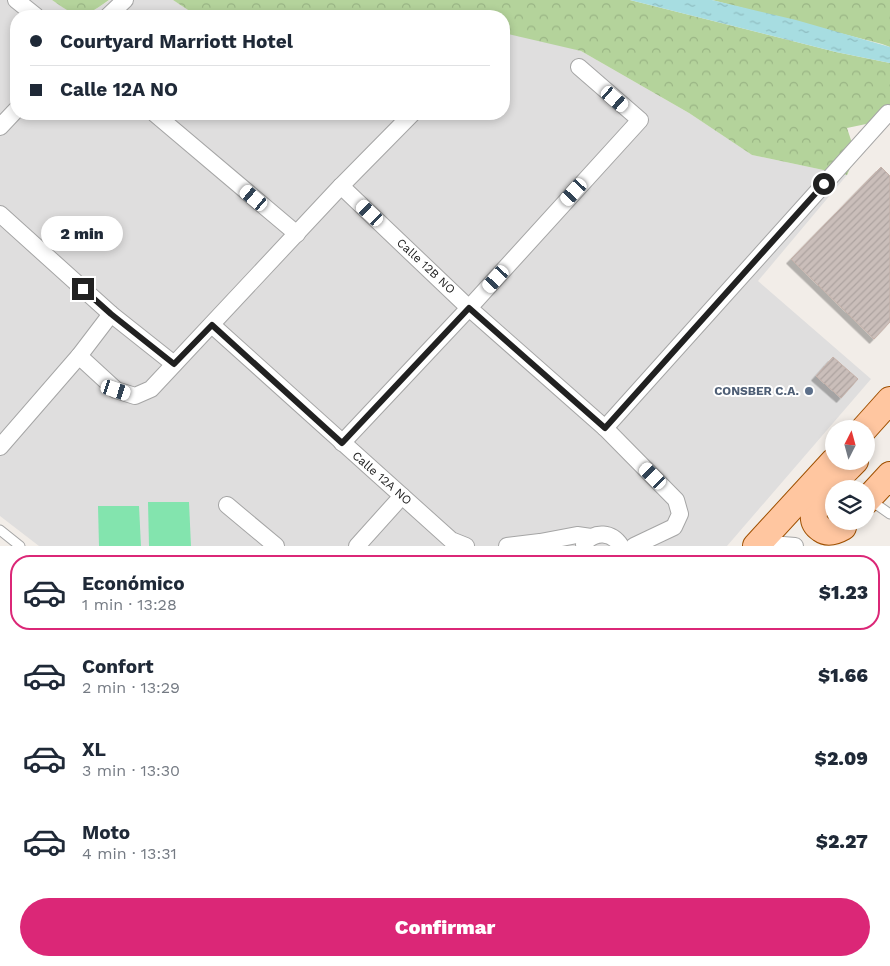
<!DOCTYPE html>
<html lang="es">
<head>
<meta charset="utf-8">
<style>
	body { margin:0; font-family:"Work Sans",sans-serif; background:#f2f2f3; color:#1f2937; height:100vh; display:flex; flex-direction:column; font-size:19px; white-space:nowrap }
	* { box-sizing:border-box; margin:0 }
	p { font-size:16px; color:#747a83 }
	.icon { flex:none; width:28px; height:28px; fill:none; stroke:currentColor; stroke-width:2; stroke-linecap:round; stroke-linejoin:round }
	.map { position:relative; height:546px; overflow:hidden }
	.side { display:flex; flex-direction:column; background:#fff; flex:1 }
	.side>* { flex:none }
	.banner { position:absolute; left:10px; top:10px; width:500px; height:110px; border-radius:20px; box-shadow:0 2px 8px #0003; display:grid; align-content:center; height:110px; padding:0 20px; background:#fff }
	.needle { width:32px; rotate:6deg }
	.fabs { position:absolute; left:825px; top:420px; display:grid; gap:10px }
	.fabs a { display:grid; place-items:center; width:50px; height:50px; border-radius:50%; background:#fff; box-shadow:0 2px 8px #0003; font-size:25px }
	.end { position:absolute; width:22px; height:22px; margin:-11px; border:6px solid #212121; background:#fff; box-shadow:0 0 0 2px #fff }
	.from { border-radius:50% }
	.bubble { position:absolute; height:35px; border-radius:18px; background:#fff; box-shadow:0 2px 8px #0003; font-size:16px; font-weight:800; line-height:35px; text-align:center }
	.car { position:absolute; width:15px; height:30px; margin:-15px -8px; border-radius:6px; box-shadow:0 0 4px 1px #0007; background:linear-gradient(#fff 24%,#345 0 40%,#fff 0 76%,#345 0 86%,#fff 0) }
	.banner b { display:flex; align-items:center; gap:18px; height:48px; font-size:19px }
	.banner b+b { border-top:1px solid #e0e1e3 }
	.banner i { width:12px; height:12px; background:#1f2937 }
	ul { padding:9px 0 0; list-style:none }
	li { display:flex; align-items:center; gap:15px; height:75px; margin:0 10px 8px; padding:0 10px; border:2px solid transparent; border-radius:20px }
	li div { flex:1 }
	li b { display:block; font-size:19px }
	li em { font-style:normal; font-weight:800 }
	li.selected { border-color:#db2777 }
	li>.icon { width:45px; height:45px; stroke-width:1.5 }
	.cta { display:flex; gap:10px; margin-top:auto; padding:10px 20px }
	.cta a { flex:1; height:58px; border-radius:30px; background:#db2777; color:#fff; font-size:20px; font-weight:800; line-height:58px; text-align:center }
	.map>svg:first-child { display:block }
</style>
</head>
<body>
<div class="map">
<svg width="890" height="546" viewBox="0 0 890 546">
	<defs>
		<pattern id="forest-crowns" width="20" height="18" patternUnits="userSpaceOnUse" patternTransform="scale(1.25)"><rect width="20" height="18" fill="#b4d39b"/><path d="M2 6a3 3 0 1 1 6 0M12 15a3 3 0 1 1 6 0" fill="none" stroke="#9ab585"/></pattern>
		<pattern id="water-ripples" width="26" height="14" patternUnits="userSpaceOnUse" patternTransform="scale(1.25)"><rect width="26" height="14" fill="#a7dde1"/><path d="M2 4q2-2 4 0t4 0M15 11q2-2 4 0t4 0" fill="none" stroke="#8fbdc1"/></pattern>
		<pattern id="building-hatch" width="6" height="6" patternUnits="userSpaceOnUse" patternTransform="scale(1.25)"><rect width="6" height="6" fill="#cabeba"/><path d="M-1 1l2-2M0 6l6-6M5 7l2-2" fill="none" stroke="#ada3a0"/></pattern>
		<filter id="shadow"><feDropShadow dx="-4.5" dy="4.5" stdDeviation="0" flood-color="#0004"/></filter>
	</defs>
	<rect width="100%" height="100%" fill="#f2ede8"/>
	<g fill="#dfdede">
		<path d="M0,0H52L76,16H16V114H343L352,120L364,114H504V27L581,51L689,113L752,155L847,175L758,281L871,379L727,546H39L0,516Z"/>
		<path d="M110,0H173L197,16H85Z"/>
	</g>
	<g fill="url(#forest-crowns)">
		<path d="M52,0H109C78,21 83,21 52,0Z"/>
		<path d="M173,0H630L836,52L890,63V119L847,128L856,155L847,175L752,155L689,113L581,51L504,33V16H197Z"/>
		<path d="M712,0H890V47L882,44Z"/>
	</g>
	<g fill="#83e4ae">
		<path d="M148,502H189L191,546H149Z"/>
		<path d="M98,506H139L141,546H99Z"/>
	</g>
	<path fill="url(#water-ripples)" d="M630,0H712L796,20L890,47V63L836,52Z"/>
	<g fill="url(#building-hatch)" stroke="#c5b1a9" filter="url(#shadow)">
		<path d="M881,167L890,176V322L874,339L791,259Z"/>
		<path d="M833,357L858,379L841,398L816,376Z"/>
	</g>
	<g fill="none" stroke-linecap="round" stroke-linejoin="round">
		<defs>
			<g id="service">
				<path d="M870,500L890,514"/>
				<path d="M0,530L20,546"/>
			</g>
			<g id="minor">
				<path d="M16,0L36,16"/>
				<path d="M108,16L125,0"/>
				<path d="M155,114L297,234"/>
				<path d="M0,127L16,110"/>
				<path d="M341,186L469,308L605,428L676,500L680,514L674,527L634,546"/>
				<path d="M0,214L111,314L174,364"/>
				<path d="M212,325L451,540L466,546"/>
				<path d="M79,356L116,390L135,396L151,389L341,186L412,114"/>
				<path d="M605,428L888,113"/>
				<path d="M342,443L469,308L640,120L579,67"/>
				<path d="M0,447L79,356L111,314"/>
				<path d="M227,505L276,546"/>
				<path d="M759,543L795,546"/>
				<path d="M584,544C595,530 612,532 621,546"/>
				<path d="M357,546L402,496"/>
				<path d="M507,546L540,542L577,535L591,537"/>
			</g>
			<g id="primary">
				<path d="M864,429L890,400"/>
				<path d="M866,501L890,475"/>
				<path d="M843,527C836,531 828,534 821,529C796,513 843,474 855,461"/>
				<path d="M756,546L834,461"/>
			</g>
		</defs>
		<use href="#service" stroke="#a5a5a5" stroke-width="11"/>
		<use href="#minor" stroke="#a5a5a5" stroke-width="18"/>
		<use href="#primary" stroke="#9f5000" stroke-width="28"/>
		<use href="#service" stroke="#fff" stroke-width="9"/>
		<use href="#minor" stroke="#fff" stroke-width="16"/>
		<use href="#primary" stroke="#ffc6a0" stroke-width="26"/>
	</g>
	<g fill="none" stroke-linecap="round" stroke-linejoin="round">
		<path stroke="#212121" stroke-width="6" d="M83,289L111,314L174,364L212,325L342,443L469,308L605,428L824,184"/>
	</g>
	<circle fill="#5c6f8a" stroke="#fff" stroke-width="2" cx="809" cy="391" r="5"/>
	<g text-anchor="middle" stroke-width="4" stroke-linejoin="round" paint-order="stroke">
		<g font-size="12" fill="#212121" stroke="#fff">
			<text transform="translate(426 266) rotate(43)" y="4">Calle 12B NO</text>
			<text transform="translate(382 478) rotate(41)" y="4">Calle 12A NO</text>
		</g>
		<g font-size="12" font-weight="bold" fill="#4e5e75" stroke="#fff" text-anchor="end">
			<text x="799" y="395">CONSBER C.A.</text>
		</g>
	</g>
</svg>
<div class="fabs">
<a><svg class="needle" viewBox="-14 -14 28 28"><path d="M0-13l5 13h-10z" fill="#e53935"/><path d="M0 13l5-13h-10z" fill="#747a83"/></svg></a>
<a><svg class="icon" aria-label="layers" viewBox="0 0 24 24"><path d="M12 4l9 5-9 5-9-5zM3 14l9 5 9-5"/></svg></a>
</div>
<i class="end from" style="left:824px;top:184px"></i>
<i class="end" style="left:83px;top:289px"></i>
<div class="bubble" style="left:41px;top:216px;width:82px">2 min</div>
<i class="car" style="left:615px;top:99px;rotate:131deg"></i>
<i class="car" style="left:574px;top:192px;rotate:222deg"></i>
<i class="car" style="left:254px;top:198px;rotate:310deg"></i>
<i class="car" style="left:370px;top:213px;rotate:313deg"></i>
<i class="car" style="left:496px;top:279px;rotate:222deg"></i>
<i class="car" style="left:116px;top:390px;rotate:108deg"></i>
<i class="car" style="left:653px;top:476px;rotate:315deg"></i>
<div class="banner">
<b><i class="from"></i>Courtyard Marriott Hotel</b>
<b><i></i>Calle 12A NO</b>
</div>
</div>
<section class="side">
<ul>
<li class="selected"><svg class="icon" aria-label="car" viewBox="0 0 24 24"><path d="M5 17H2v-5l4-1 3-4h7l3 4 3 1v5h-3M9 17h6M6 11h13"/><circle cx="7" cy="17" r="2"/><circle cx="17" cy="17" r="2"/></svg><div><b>Económico</b><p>1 min · 13:28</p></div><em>$1.23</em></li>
<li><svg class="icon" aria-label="car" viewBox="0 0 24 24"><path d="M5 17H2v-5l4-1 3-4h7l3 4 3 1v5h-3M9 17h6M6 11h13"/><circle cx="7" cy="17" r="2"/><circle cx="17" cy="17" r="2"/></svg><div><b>Confort</b><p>2 min · 13:29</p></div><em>$1.66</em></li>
<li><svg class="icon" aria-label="car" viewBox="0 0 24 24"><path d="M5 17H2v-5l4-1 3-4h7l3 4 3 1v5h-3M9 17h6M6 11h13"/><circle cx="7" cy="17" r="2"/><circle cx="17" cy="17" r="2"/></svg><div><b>XL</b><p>3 min · 13:30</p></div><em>$2.09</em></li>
<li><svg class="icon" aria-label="car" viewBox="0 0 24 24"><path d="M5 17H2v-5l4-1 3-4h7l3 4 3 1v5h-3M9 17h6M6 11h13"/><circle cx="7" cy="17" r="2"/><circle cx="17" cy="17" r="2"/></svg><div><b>Moto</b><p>4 min · 13:31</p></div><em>$2.27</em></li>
</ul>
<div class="cta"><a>Confirmar</a></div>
</section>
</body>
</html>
